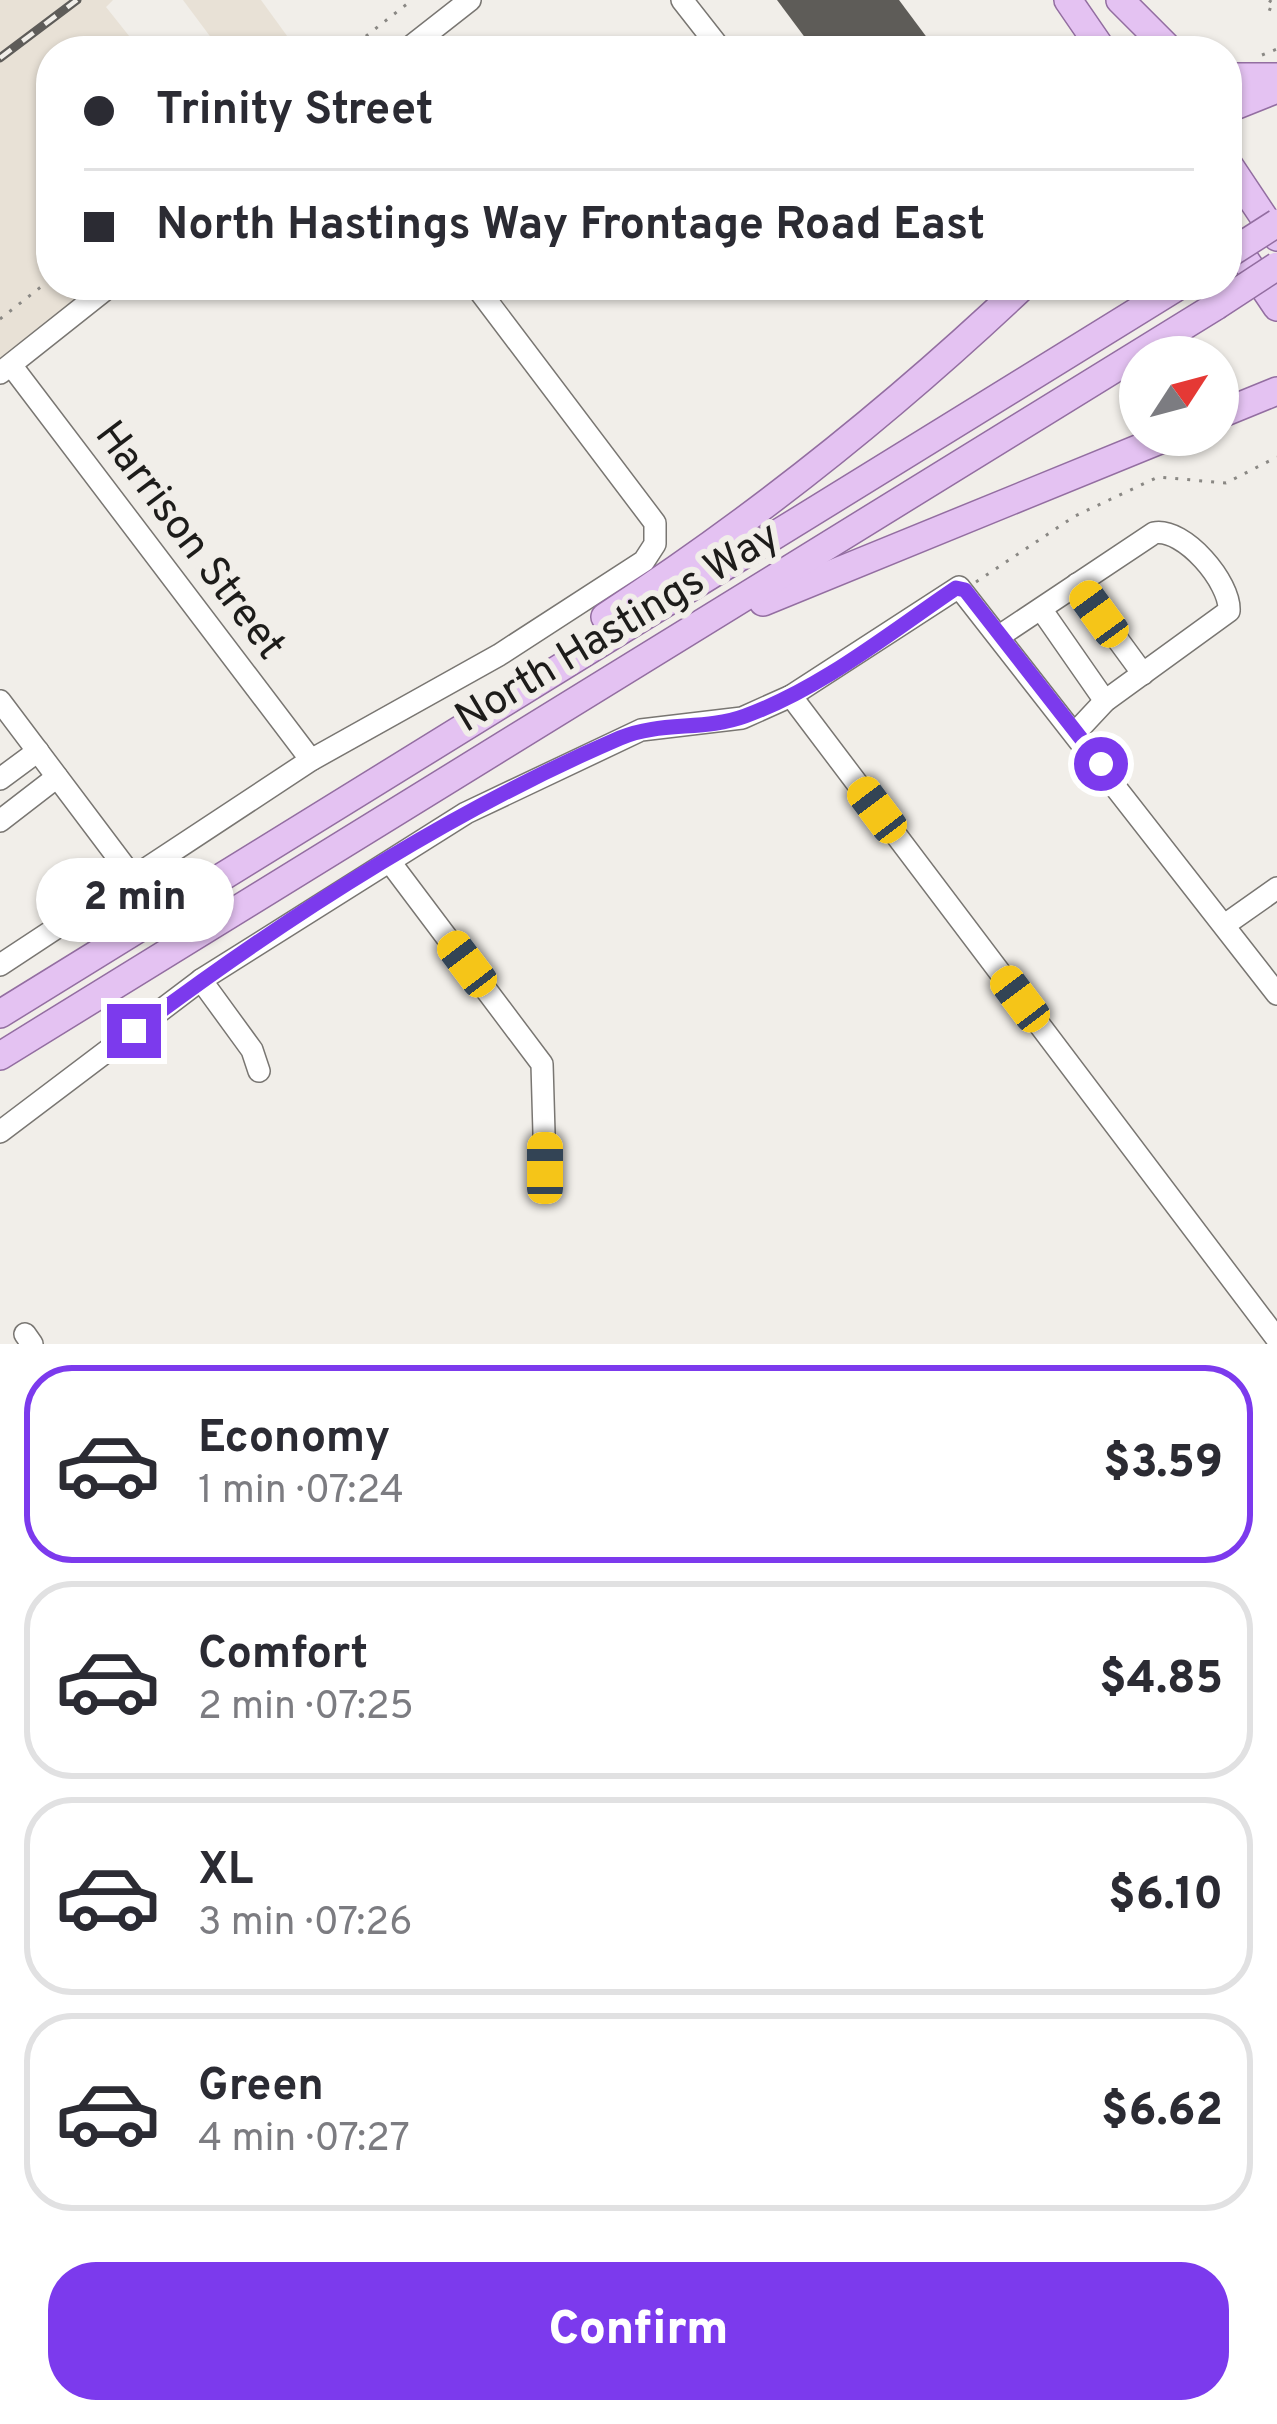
<!DOCTYPE html>
<html lang="en">
<head>
<meta charset="utf-8">
<style>
	body { margin:0; font-family:Overpass,sans-serif; background:#f7f7f7; color:#2b2b33; height:100vh; display:flex; flex-direction:column; font-size:45px; white-space:nowrap }
	* { box-sizing:border-box; margin:0 }
	p { font-size:39px; color:#7c7c81 }
	.icon { flex:none; width:66px; height:66px; fill:none; stroke:currentColor; stroke-width:2; stroke-linecap:round; stroke-linejoin:round }
	.map { position:relative; height:1344px; overflow:hidden }
	.details { display:flex; flex-direction:column; background:#fff; flex:1 }
	.details>* { flex:none }
	.hud { position:absolute; left:36px; top:36px; width:1206px; height:264px; border-radius:48px; box-shadow:0 3px 9px #0004; display:grid; align-content:center; height:264px; padding:0 48px; background:#fff }
	.needle { width:78px; rotate:54deg }
	.tools { position:absolute; left:1119px; top:336px; display:grid; gap:24px }
	.tools a { display:grid; place-items:center; width:120px; height:120px; border-radius:50%; background:#fff; box-shadow:0 3px 9px #0004; font-size:60px }
	.end { position:absolute; width:54px; height:54px; margin:-27px; border:15px solid #7c3aed; background:#fff; box-shadow:0 0 0 6px #fff }
	.from { border-radius:50% }
	.bubble { position:absolute; height:84px; border-radius:42px; background:#fff; box-shadow:0 3px 9px #0004; font-size:39px; font-weight:800; line-height:84px; text-align:center }
	.car { position:absolute; width:36px; height:72px; margin:-36px -18px; border-radius:15px; box-shadow:0 0 9px 3px #0007; background:linear-gradient(#f5c518 24%,#345 0 40%,#f5c518 0 76%,#345 0 86%,#f5c518 0) }
	.hud b { display:flex; align-items:center; gap:42px; height:114px; font-size:45px }
	.hud b+b { border-top:3px solid #e1e1e2 }
	.hud i { width:30px; height:30px; background:#2b2b33 }
	ul { padding:21px 0 0; list-style:none }
	li { display:flex; align-items:center; gap:36px; height:198px; margin:0 24px 18px; padding:0 24px; border:6px solid #e1e1e2; border-radius:48px }
	li div { flex:1 }
	li b { display:block; font-size:45px }
	li em { font-style:normal; font-weight:800 }
	li.selected { border-color:#7c3aed }
	li>.icon { width:108px; height:108px; stroke-width:1.5 }
	.primary-button { display:flex; gap:24px; margin-top:auto; padding:24px 48px }
	.primary-button a { flex:1; height:138px; border-radius:48px; background:#7c3aed; color:#fff; font-size:48px; font-weight:800; line-height:138px; text-align:center }
	.map>svg:first-child { display:block }
</style>
</head>
<body>
<div class="map">
<svg width="1277" height="1344" viewBox="0 0 1277 1344">
	<rect width="100%" height="100%" fill="#f1eee9"/>
	<g fill="#e8e1d6">
		<path d="M0,0H113L106,7L141,51H51V285H111L0,373Z"/>
		<path d="M183,0H261L298,51H221Z"/>
	</g>
	<path fill="#5e5c58" d="M777,0H899L937,51H815Z"/>
	<g fill="none" stroke-linecap="round" stroke-linejoin="round">
		<defs>
			<g id="minor">
				<path d="M682,0L722,51"/>
				<path d="M405,51L470,0"/>
				<path d="M11,365L311,760"/>
				<path d="M0,373L111,285"/>
				<path d="M1077,584L1143,674"/>
				<path d="M1041,609L1105,701"/>
				<path d="M1001,635L1154,533C1184,527 1231,583 1229,611L1105,701L1076,732"/>
				<path d="M791,696L1277,1339"/>
				<path d="M0,701L134,879"/>
				<path d="M0,779L38,751"/>
				<path d="M0,821L57,777"/>
				<path d="M390,862L542,1064L545,1168"/>
				<path d="M1226,924L1277,888"/>
				<path d="M0,965L311,760L499,655L644,561L655,544V523L475,285"/>
				<path d="M201,980L252,1050L259,1071"/>
				<path d="M0,1132L201,980L466,813L641,730L742,718L791,696L959,587L1277,994"/>
				<path d="M25,1334L32,1344"/>
			</g>
			<g id="major">
				<path d="M1068,0L1103,51"/>
				<path d="M1120,0L1171,51"/>
				<path d="M1227,77H1277"/>
				<path d="M1227,109L1277,89"/>
				<path d="M1227,162L1277,237"/>
				<path d="M1227,233L1277,307"/>
				<path d="M1218,415L1277,391"/>
				<path d="M763,602L1172,435"/>
				<path d="M605,617C757,518 893,409 1024,285"/>
				<path d="M0,1014L1180,285"/>
				<path d="M0,1056L1216,306"/>
			</g>
		</defs>
		<use href="#minor" stroke="#797672" stroke-width="24"/>
		<use href="#major" stroke="#936ea1" stroke-width="30"/>
		<g stroke="#8a8884" stroke-width="3" stroke-dasharray="3 9" stroke-linecap="butt">
			<path d="M1271,0L1266,8L1277,12"/>
			<path d="M347,51L412,0"/>
			<path d="M1262,55L1277,49"/>
			<path d="M0,319L51,279"/>
			<path d="M976,582L1075,516L1158,477L1226,483L1277,457"/>
		</g>
		<use href="#minor" stroke="#fff" stroke-width="21"/>
		<use href="#major" stroke="#e4c2f2" stroke-width="27"/>
		<defs>
			<path id="rail" d="M0,58L77,0"/>
		</defs>
		<use href="#rail" stroke="#5e5c59" stroke-width="9"/>
		<use href="#rail" stroke="#f1eee9" stroke-width="4.5" stroke-dasharray="14" stroke-linecap="butt"/>
		<defs>
			<g id="major-bridge">
				<path d="M1227,255L1277,223"/>
				<path d="M1216,306L1277,266"/>
			</g>
		</defs>
		<use href="#major-bridge" stroke="#936ea1" stroke-width="30" stroke-linecap="butt"/>
		<use href="#major-bridge" stroke="#e4c2f2" stroke-width="27"/>
	</g>
	<g fill="none" stroke-linecap="round" stroke-linejoin="round">
		<path stroke="#7c3aed" stroke-width="15" d="M134,1031C283,919 448,812 620,738C660,721 704,731 745,716C822,688 888,634 956,588L965,590L1101,764"/>
	</g>
	<g text-anchor="middle" stroke-width="12" stroke-linejoin="round" paint-order="stroke">
		<g font-size="42" fill="#1d1c1a" stroke="#f1eee9">
			<text transform="translate(192 539) rotate(53)" y="15">Harrison Street</text>
			<text transform="translate(616 625) rotate(-31)" y="15">North Hastings Way</text>
		</g>
	</g>
</svg>
<div class="tools">
<a><svg class="needle" viewBox="-14 -14 28 28"><path d="M0-13l5 13h-10z" fill="#e53935"/><path d="M0 13l5-13h-10z" fill="#7c7c81"/></svg></a>
</div>
<i class="end from" style="left:1101px;top:764px"></i>
<i class="end" style="left:134px;top:1031px"></i>
<div class="bubble" style="left:36px;top:858px;width:198px">2 min</div>
<i class="car" style="left:1099px;top:614px;rotate:324deg"></i>
<i class="car" style="left:877px;top:810px;rotate:323deg"></i>
<i class="car" style="left:467px;top:964px;rotate:323deg"></i>
<i class="car" style="left:1020px;top:999px;rotate:323deg"></i>
<i class="car" style="left:545px;top:1168px;rotate:0deg"></i>
<div class="hud">
<b><i class="from"></i>Trinity Street</b>
<b><i></i>North Hastings Way Frontage Road East</b>
</div>
</div>
<section class="details">
<ul>
<li class="selected"><svg class="icon" aria-label="car" viewBox="0 0 24 24"><path d="M5 17H2v-5l4-1 3-4h7l3 4 3 1v5h-3M9 17h6M6 11h13"/><circle cx="7" cy="17" r="2"/><circle cx="17" cy="17" r="2"/></svg><div><b>Economy</b><p>1 min · 07:24</p></div><em>$3.59</em></li>
<li><svg class="icon" aria-label="car" viewBox="0 0 24 24"><path d="M5 17H2v-5l4-1 3-4h7l3 4 3 1v5h-3M9 17h6M6 11h13"/><circle cx="7" cy="17" r="2"/><circle cx="17" cy="17" r="2"/></svg><div><b>Comfort</b><p>2 min · 07:25</p></div><em>$4.85</em></li>
<li><svg class="icon" aria-label="car" viewBox="0 0 24 24"><path d="M5 17H2v-5l4-1 3-4h7l3 4 3 1v5h-3M9 17h6M6 11h13"/><circle cx="7" cy="17" r="2"/><circle cx="17" cy="17" r="2"/></svg><div><b>XL</b><p>3 min · 07:26</p></div><em>$6.10</em></li>
<li><svg class="icon" aria-label="car" viewBox="0 0 24 24"><path d="M5 17H2v-5l4-1 3-4h7l3 4 3 1v5h-3M9 17h6M6 11h13"/><circle cx="7" cy="17" r="2"/><circle cx="17" cy="17" r="2"/></svg><div><b>Green</b><p>4 min · 07:27</p></div><em>$6.62</em></li>
</ul>
<div class="primary-button"><a>Confirm</a></div>
</section>
</body>
</html>
